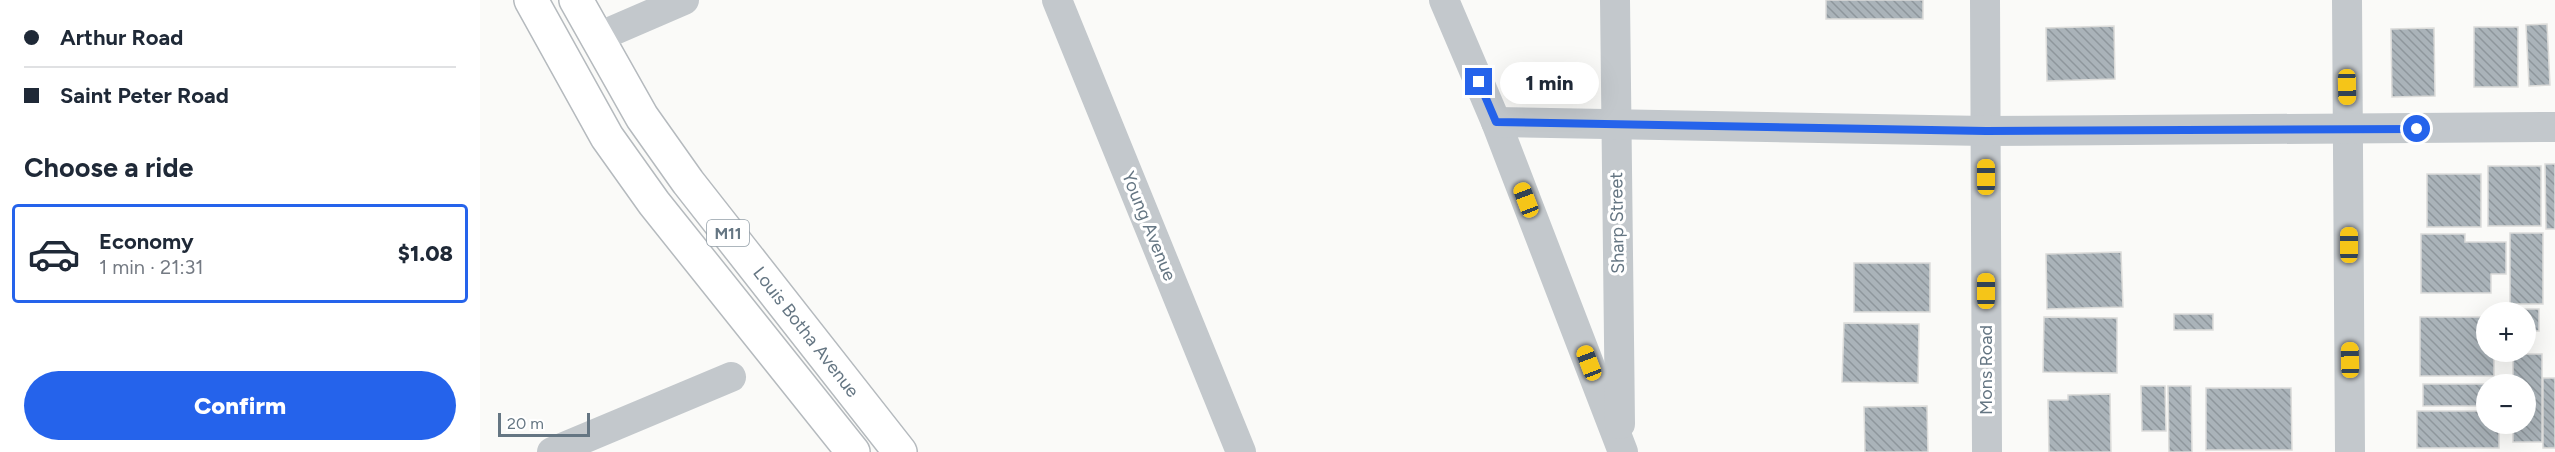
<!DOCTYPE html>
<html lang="en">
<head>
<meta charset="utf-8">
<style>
	body { margin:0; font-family:Figtree,sans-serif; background:#f6f6f7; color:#1f2937; height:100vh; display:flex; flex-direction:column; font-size:22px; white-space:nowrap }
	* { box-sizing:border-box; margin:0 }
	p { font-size:20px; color:#747a83 }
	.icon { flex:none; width:33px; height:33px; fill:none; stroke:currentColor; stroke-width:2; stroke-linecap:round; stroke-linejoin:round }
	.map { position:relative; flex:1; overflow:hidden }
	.side { display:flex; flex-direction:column; background:#fff; width:480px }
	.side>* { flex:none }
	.guide { display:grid; align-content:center; height:132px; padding:0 24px; background:#fff }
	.buttons { position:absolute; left:1996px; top:302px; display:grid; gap:12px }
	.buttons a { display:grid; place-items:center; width:60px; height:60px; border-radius:50%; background:#fff; box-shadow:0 6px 24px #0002; font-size:30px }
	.scale { position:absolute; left:18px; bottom:15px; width:92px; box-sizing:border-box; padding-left:6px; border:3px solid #657683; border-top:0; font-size:16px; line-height:21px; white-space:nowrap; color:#657683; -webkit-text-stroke:4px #fff; paint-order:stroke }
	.end { position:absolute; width:27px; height:27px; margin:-14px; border:8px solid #2563eb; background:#fff; box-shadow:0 0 0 3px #fff }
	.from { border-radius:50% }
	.bubble { position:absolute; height:42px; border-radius:21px; background:#fff; box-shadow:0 6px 24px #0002; font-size:20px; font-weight:800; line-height:42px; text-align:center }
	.car { position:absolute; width:18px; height:36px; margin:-18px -9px; border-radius:8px; box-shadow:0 0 4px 2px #0007; background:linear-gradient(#f5c518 24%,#345 0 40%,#f5c518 0 76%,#345 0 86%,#f5c518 0) }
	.guide b { display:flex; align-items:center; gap:21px; height:57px; font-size:22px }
	.guide b+b { border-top:2px solid #e0e1e3 }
	.guide i { width:15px; height:15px; background:#1f2937 }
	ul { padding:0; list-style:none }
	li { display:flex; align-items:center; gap:18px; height:99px; margin:0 12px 9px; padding:0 12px; border:3px solid #e0e1e3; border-radius:6px }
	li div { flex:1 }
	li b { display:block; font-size:22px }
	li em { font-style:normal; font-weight:800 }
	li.active { border-color:#2563eb }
	li>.icon { width:54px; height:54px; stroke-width:1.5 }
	h2 { padding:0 24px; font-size:27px; line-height:72px }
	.button { display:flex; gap:12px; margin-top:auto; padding:12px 24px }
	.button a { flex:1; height:69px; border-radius:36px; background:#2563eb; color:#fff; font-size:24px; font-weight:800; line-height:69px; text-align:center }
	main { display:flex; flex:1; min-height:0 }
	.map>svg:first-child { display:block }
</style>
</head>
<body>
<main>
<section class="side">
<div class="guide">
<b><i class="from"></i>Arthur Road</b>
<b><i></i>Saint Peter Road</b>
</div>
<h2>Choose a ride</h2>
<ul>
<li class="active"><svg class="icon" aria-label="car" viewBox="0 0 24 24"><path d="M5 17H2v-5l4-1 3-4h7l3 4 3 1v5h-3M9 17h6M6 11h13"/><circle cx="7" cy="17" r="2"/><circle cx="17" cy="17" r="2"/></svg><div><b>Economy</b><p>1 min · 21:31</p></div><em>$1.08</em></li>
</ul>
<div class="button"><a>Confirm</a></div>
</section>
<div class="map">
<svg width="2075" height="452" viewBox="0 0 2075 452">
	<defs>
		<pattern id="building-back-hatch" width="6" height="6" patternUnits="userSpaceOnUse" patternTransform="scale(1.5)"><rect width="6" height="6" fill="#aab3b9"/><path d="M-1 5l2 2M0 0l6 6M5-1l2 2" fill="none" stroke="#8e969c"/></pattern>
	</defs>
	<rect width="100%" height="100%" fill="#fafaf8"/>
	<g fill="url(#building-back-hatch)" stroke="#dcdcda" stroke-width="1.5">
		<rect x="1346" y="0" width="97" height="19"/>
		<path d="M2067,24L2070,85L2049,86L2046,25Z"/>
		<path d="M1634,26L1635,79L1567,81L1566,28Z"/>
		<rect x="1994" y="27" width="44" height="60"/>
		<path d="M1954,28L1955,96L1912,97L1911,29Z"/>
		<path d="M2065,164H2075V229H2066Z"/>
		<rect x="2008" y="166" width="53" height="60"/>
		<rect x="1947" y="174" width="54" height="53"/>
		<rect x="2030" y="233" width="33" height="71"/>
		<path d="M1941,234H1985V242H2026V274H2011V293H1941Z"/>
		<path d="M1641,252L1643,307L1567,309L1566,254Z"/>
		<rect x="1374" y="263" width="76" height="49"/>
		<path d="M2023,309H2059V331H2046V312H2023Z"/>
		<rect x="1694" y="314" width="39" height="16"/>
		<path d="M1564,317L1637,318V373L1563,372Z"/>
		<path d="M1940,317H2007V351H2014V376H1940Z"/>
		<path d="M1364,323L1439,324L1438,383L1362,382Z"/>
		<path d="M2033,354H2062V442H2033V423H2046V384H2033Z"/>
		<rect x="2063" y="378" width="12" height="70"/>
		<path d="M1943,384H2017H2007V406H1943Z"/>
		<path d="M1661,386H1685L1686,431H1662Z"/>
		<path d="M1688,386H1711L1712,452H1689Z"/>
		<path d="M1726,388H1811L1812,450H1726Z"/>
		<path d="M1630,394L1631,452H1569L1568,400H1588V395Z"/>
		<path d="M1447,406L1448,452H1385L1384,407Z"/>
		<path d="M1937,411H2007V423L2032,425H2019V448H1937Z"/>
	</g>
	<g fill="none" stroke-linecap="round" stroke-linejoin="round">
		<defs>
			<g id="primary">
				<path d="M51,0L127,137L174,203L373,452"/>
				<path d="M96,0L162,117L208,182L420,452"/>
			</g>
		</defs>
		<use href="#primary" stroke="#b5babe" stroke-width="36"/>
		<g stroke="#c3c8cc" stroke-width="30">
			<path d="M577,0L761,452"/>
			<path d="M964,0L1016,122L1143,452"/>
			<path d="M1135,0L1140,424"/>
			<path d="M1505,0L1507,452"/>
			<path d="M1867,0L1870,452"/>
			<path d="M116,38L204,0"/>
			<path d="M1016,122L1505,131L2075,127"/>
			<path d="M72,452L251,377"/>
		</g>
		<use href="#primary" stroke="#fff" stroke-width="33"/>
	</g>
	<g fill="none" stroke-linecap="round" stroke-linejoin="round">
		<path stroke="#2563eb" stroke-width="8" d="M999,82L1016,122L1506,131L1937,129"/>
	</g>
	<g text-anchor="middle" stroke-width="6" stroke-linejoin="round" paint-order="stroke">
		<rect fill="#fff" stroke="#939fa8" stroke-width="1.5" x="227" y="220" width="42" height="26" rx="4.5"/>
		<g font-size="16" font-weight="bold" fill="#657683">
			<text x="248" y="239">M11</text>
		</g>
		<g font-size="18" fill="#657683" stroke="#fff">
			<text transform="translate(1137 223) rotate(-91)" y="6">Sharp Street</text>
			<text transform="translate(669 226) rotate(68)" y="6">Young Avenue</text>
			<text transform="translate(326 332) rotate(52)" y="6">Louis Botha Avenue</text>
			<text transform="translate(1506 370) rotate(-90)" y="6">Mons Road</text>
		</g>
	</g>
</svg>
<div class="buttons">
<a>+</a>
<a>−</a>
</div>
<div class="scale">20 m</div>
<i class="end from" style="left:1937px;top:129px"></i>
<i class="end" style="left:999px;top:82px"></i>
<div class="bubble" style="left:1020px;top:62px;width:99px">1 min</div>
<i class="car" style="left:1867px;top:87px;rotate:179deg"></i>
<i class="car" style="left:1506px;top:177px;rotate:0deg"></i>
<i class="car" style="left:1046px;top:200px;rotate:339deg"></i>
<i class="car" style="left:1869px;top:245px;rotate:0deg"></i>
<i class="car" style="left:1506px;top:291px;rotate:0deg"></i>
<i class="car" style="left:1870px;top:360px;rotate:359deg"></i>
<i class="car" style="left:1109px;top:363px;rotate:339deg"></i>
</div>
</main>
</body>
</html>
